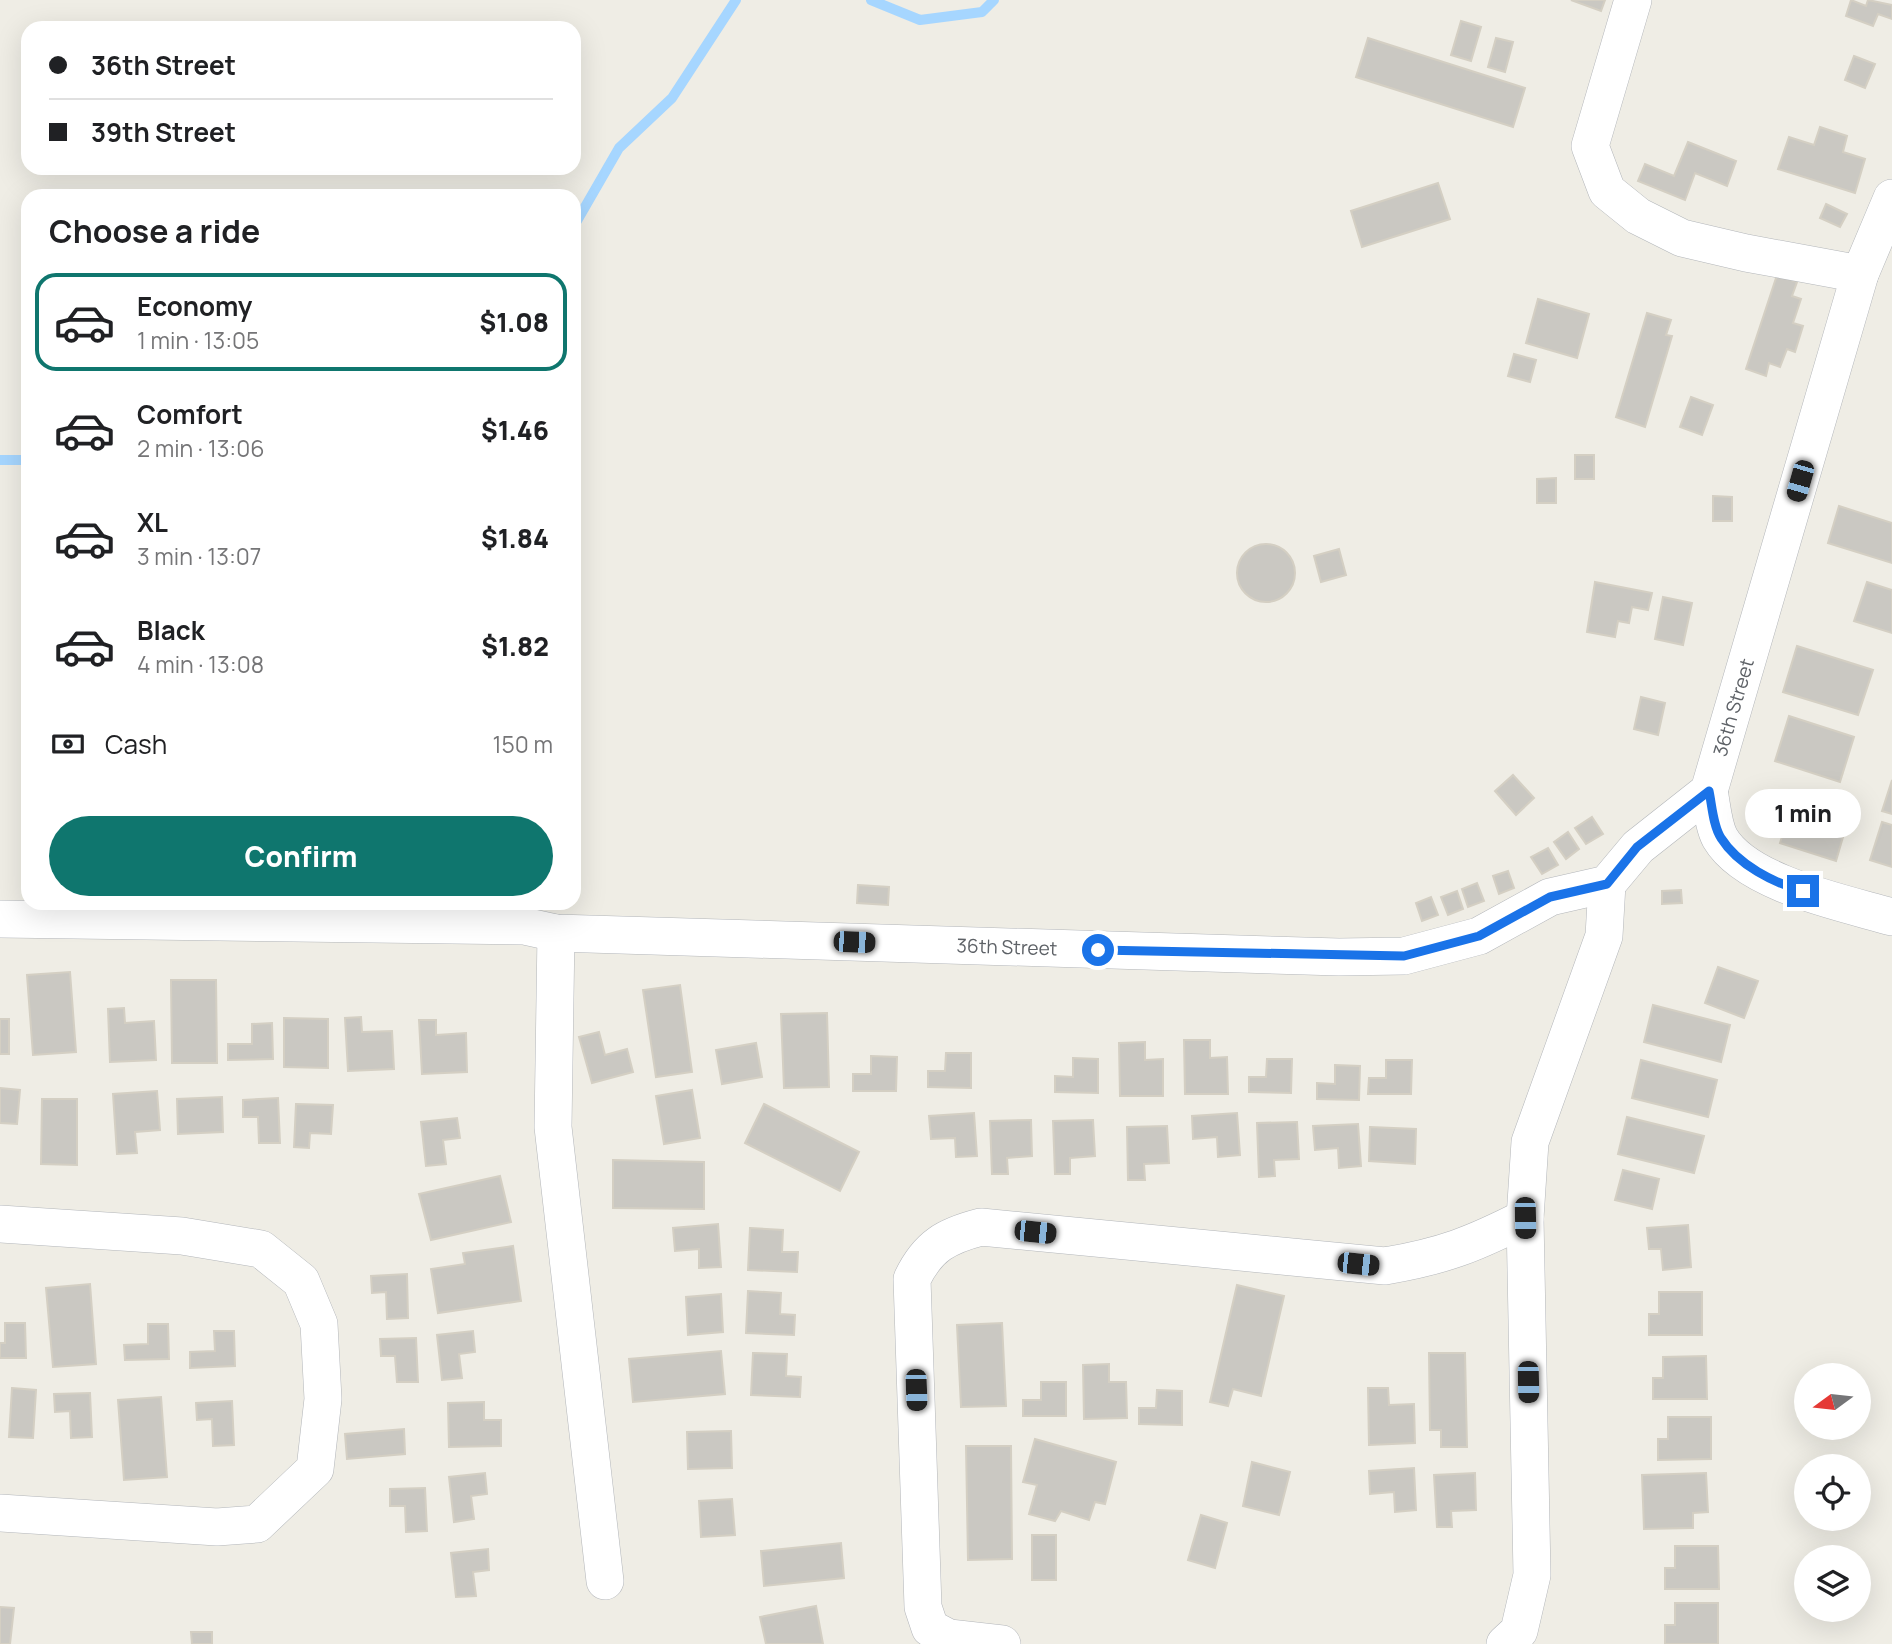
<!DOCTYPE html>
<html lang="en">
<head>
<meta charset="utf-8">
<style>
	body { margin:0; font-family:Manrope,sans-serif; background:#f6f6f6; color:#202124; height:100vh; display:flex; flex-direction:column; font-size:26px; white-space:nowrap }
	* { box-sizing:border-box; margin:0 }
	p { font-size:23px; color:#757577 }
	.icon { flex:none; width:38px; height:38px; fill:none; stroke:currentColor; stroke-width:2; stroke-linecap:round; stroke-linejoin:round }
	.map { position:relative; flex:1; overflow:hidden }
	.drawer { position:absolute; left:21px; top:189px; width:560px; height:721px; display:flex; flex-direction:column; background:#fff; border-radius:21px; box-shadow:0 7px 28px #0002 }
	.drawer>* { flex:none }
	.top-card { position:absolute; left:21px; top:21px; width:560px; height:154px; border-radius:21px; box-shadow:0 7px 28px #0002; display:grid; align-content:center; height:154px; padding:0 28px; background:#fff }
	.needle { width:46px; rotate:255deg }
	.tools { position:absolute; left:1794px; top:1363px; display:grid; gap:14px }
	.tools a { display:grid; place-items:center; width:77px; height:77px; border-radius:50%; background:#fff; box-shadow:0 7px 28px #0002; font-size:35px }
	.end { position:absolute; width:32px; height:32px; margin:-16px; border:9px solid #1a73e8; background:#fff; box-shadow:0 0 0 4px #fff }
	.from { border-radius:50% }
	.bubble { position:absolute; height:49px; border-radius:24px; background:#fff; box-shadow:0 7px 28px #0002; font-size:23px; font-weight:800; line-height:49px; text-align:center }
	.car { position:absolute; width:21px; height:42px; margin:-21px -10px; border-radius:9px; box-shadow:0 0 5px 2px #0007; background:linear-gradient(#222 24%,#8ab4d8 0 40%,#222 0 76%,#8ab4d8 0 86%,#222 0) }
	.top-card b { display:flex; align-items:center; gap:24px; height:66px; font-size:26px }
	.top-card b+b { border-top:2px solid #e0e0e0 }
	.top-card i { width:18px; height:18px; background:#202124 }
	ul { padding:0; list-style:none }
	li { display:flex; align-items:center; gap:21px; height:98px; margin:0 14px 10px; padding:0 14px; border:4px solid transparent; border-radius:21px }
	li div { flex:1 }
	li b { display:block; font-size:26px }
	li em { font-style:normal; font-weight:800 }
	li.active { border-color:#0f766e }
	li>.icon { width:63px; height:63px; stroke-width:1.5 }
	h2 { padding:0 28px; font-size:32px; line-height:84px }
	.pay { display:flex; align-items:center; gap:18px; height:77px; padding:0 28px; font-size:26px }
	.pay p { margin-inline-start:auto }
	.action { display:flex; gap:14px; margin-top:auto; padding:14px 28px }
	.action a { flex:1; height:80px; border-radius:42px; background:#0f766e; color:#fff; font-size:28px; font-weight:800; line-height:80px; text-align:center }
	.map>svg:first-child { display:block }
</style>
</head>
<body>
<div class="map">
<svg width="1892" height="1644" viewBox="0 0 1892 1644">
	<rect width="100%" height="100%" fill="#efede5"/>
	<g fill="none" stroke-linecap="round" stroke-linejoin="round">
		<g stroke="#a6d6ff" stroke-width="10">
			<path d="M871,0L920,20L982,12L994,0"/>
			<path d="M574,226L619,148L672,98L736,0"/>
			<path d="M0,460H28"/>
		</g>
	</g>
	<g fill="#cac8c2" stroke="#d4cfc3" stroke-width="2">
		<path d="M1571,0H1605L1601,11Z"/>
		<path d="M1851,0L1866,6L1868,0L1892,5V19L1878,14L1873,26L1846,16Z"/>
		<path d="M1461,21L1481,27L1471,61L1451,55Z"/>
		<path d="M1368,38L1525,88L1513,127L1356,77Z"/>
		<path d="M1496,38L1513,42L1505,72L1488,67Z"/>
		<path d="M1854,56L1875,64L1865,88L1845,80Z"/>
		<path d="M1820,127L1847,136L1843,152L1865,159L1855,193L1778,169L1789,137L1814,145Z"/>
		<path d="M1688,142L1736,161L1727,186L1695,173L1685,200L1638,181L1645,164L1674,176Z"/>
		<path d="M1438,183L1450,219L1362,247L1351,211Z"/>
		<path d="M1826,204L1847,214L1840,227L1820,218Z"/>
		<path d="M1777,275L1797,282L1792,296L1801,299L1793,323L1803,326L1795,352L1787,349L1780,367L1769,363L1766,376L1746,369Z"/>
		<path d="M1538,299L1589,314L1577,358L1526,343Z"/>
		<path d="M1647,313L1671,320L1666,335L1672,336L1645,427L1616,417Z"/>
		<path d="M1514,354L1536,360L1530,382L1508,376Z"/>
		<path d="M1691,397L1713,405L1702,435L1680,427Z"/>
		<rect x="1575" y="455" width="19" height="24"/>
		<path d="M1556,478V503H1537V479Z"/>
		<path d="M1713,496L1732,497V521H1713Z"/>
		<path d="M1839,506L1892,523V563L1828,543Z"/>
		<circle cx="1266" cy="573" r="29"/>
		<path d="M1339,549L1346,575L1321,582L1314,556Z"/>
		<path d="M1595,582L1652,593L1648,610L1632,607L1629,623L1618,621L1615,637L1587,632Z"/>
		<path d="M1867,582L1892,590V633L1854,621Z"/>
		<path d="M1663,597L1692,603L1683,645L1655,639Z"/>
		<path d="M1797,646L1873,670L1858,715L1783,692Z"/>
		<path d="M1641,697L1665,703L1658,735L1634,729Z"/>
		<path d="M1789,716L1854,737L1840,782L1775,761Z"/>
		<path d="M1513,775L1534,798L1516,815L1495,791Z"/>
		<path d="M1892,780V814L1882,811Z"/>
		<path d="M1793,802L1848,820L1836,861L1780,843Z"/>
		<path d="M1592,817L1603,834L1586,844L1575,828Z"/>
		<path d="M1882,822L1892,825V867L1870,860Z"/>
		<path d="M1568,832L1579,849L1566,859L1554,842Z"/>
		<path d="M1548,848L1558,865L1542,874L1531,857Z"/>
		<path d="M1508,871L1514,888L1499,894L1493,876Z"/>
		<path d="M1477,883L1484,901L1468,907L1462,889Z"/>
		<path d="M858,885L889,887L888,905L857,903Z"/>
		<path d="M1681,890L1682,903L1662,904V891Z"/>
		<path d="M1457,891L1463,909L1448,915L1441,897Z"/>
		<path d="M1431,897L1438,915L1422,921L1416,903Z"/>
		<path d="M1718,967L1758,981L1744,1018L1705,1003Z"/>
		<path d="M70,972L76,1052L33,1055L27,975Z"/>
		<path d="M171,980H216L217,1063H172Z"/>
		<path d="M680,985L692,1072L656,1077L643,990Z"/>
		<path d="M1653,1005L1730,1025L1721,1062L1644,1042Z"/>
		<path d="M124,1008L125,1023L154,1021L156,1060L110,1062L108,1009Z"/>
		<path d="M827,1013L829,1087L784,1088L781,1014Z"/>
		<path d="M361,1017L362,1032L392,1031L394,1069L348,1071L345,1018Z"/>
		<path d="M284,1018L328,1019V1068L284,1067Z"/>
		<rect x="0" y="1019" width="9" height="35"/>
		<path d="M419,1020H436V1035L466,1033L467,1072L422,1074Z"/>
		<path d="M272,1023L273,1059L228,1060V1044H252V1024Z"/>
		<path d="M599,1032L605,1055L627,1049L633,1072L592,1083L579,1037Z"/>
		<path d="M1184,1040H1210V1058L1227,1057L1228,1094H1185Z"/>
		<path d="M1145,1042V1060L1163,1059V1096H1120L1119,1043Z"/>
		<path d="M756,1043L762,1077L722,1084L716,1050Z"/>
		<path d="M946,1053H971V1088L928,1087V1071H945Z"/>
		<path d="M871,1056L897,1057L896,1091H853V1074H871Z"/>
		<path d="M1073,1058L1098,1059V1093L1055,1092V1076L1073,1077Z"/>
		<path d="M1267,1059H1292L1291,1093L1249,1092V1077H1266Z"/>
		<path d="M1386,1060H1412L1411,1094H1368L1369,1078H1386Z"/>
		<path d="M1641,1060L1717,1080L1708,1117L1632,1098Z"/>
		<path d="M1335,1065L1360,1066L1359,1100L1317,1099V1083L1335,1084Z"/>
		<path d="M0,1088L20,1090L17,1124L0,1123Z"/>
		<path d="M692,1090L700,1138L664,1144L656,1096Z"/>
		<path d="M157,1091L160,1130L135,1132L137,1153L117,1154L113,1094Z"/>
		<path d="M222,1097L223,1132L178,1134L177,1099Z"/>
		<path d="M278,1098L280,1143H259L258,1117H243V1100Z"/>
		<path d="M42,1099H77V1165L41,1164Z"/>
		<path d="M296,1104L333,1105L331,1134L310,1133L309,1148L294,1147Z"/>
		<path d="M764,1104L859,1152L840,1191L745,1143Z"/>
		<path d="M974,1113L977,1156L956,1157L955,1138L931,1139L929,1116Z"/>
		<path d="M1237,1113L1240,1155L1218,1157L1217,1137L1193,1139L1192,1116Z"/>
		<path d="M1627,1117L1704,1136L1694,1173L1618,1154Z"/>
		<path d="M457,1118L460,1138L443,1140L446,1164L426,1166L421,1122Z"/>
		<path d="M1031,1120L1032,1156L1007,1158L1008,1174H992L990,1121Z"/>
		<path d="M1093,1120L1095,1156L1070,1158V1174H1055L1053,1121Z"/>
		<path d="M1297,1122L1299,1159L1274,1160L1275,1176L1259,1177L1257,1123Z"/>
		<path d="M1358,1124L1361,1166L1339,1168L1338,1148L1315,1150L1313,1126Z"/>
		<path d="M1167,1126L1169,1163L1144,1164L1145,1180H1128L1127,1127Z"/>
		<path d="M1370,1127L1416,1129L1415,1164L1369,1161Z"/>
		<path d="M613,1160L704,1162V1209L613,1208Z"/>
		<path d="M1623,1170L1659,1179L1652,1209L1615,1200Z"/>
		<path d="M500,1176L511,1222L431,1240L419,1194Z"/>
		<path d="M718,1224L721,1267L699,1268V1249L675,1251L673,1228Z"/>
		<path d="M1688,1225L1691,1267L1663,1270L1661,1249H1649L1647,1228Z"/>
		<path d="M750,1228L783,1230L782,1252H798L797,1272L748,1270Z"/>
		<path d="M513,1246L521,1301L438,1313L431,1269L465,1264L463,1253Z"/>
		<path d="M407,1274L408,1318L387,1319L386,1292L372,1293L371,1276Z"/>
		<path d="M90,1284L96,1364L53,1367L46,1288Z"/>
		<path d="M1237,1285L1284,1296L1261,1396L1233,1389L1228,1406L1210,1402Z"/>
		<path d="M748,1291L781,1293L780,1314L795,1315L794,1335L746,1333Z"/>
		<path d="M1659,1292H1702V1335H1649V1314H1659Z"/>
		<path d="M721,1294L723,1332L688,1335L686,1297Z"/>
		<path d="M5,1323H25L26,1358H0V1343H5Z"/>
		<path d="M1002,1323L1006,1406L961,1407L957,1325Z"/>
		<path d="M148,1324H168L169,1359L125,1360L124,1345L148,1344Z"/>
		<path d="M214,1331H234L235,1366L190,1368V1352L215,1351Z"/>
		<path d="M473,1331L475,1352L459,1354L462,1378L442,1380L437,1335Z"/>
		<path d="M416,1338L418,1382H397L395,1356H381L380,1339Z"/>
		<path d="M721,1351L725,1394L633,1402L629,1359Z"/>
		<path d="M753,1353L787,1354L786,1376L801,1377L800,1397L751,1395Z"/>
		<path d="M1429,1353H1465L1467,1447H1441V1430H1430Z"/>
		<path d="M1706,1356L1707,1399H1653V1378H1663V1357Z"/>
		<path d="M1109,1364V1382H1126L1127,1418L1084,1419L1083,1365Z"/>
		<path d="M1041,1382H1066V1416H1023V1400H1041Z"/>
		<path d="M12,1388L36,1390L33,1438L9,1437Z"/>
		<path d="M1368,1388H1388L1389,1405L1414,1404L1415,1443L1369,1445Z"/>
		<path d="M1157,1390L1182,1391V1425L1139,1424V1408H1156Z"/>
		<path d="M90,1393L92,1437L71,1438L70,1411L55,1412L54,1394Z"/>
		<path d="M161,1397L167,1477L124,1480L118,1400Z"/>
		<path d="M232,1401L234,1445L213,1446L212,1419L197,1420L196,1403Z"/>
		<path d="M484,1402V1420H501V1446L449,1447L448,1403Z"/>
		<path d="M1668,1417H1711V1459L1658,1460V1439H1668Z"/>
		<path d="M404,1429L405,1454L347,1459L345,1434Z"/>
		<path d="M731,1431L732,1468L688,1469L687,1432Z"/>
		<path d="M1035,1439L1116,1462L1105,1504L1095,1502L1089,1520L1061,1511L1055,1521L1029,1514L1037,1485L1023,1482Z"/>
		<path d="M966,1446H1011L1012,1559L968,1560Z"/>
		<path d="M1252,1462L1290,1472L1279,1515L1243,1506Z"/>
		<path d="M1414,1468L1416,1510L1395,1512L1394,1492L1370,1494L1369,1471Z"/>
		<path d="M485,1473L487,1494L471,1496L474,1519L454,1522L449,1477Z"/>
		<path d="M1475,1473L1476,1510L1451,1511L1452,1527H1437L1434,1475Z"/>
		<path d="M1706,1473L1708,1512L1693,1513V1528L1644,1529L1642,1475Z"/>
		<path d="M425,1488L427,1531L406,1532L405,1506H390V1489Z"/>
		<path d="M732,1499L735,1535L701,1537L699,1501Z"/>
		<path d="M1201,1515L1227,1523L1215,1568L1188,1560Z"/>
		<rect x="1032" y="1535" width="24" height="45"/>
		<path d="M841,1543L844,1578L764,1586L761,1551Z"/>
		<path d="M1675,1546H1718L1719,1589H1665V1568H1675Z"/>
		<path d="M488,1549L489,1570L473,1572L476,1596L456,1597L451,1553Z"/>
		<path d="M1675,1603H1718V1644H1665V1625H1675Z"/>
		<path d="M816,1606L823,1644H766L760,1617Z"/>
		<path d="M0,1607L14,1608L10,1644H0Z"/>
		<path d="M191,1632H212V1644H192Z"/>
	</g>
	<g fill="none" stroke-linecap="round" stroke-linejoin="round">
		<defs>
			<g id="minor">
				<path d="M1633,0L1590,146L1607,191L1638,216L1682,238L1746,253L1860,274"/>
				<path d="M1709,791C1712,805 1713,825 1720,838C1747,884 1844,903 1892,917"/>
				<path id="s1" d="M0,919L524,926L556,933L1339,957L1404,956L1479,936L1550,897L1607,884L1638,847L1709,791L1860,274L1892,198"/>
				<path d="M556,933L553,1127L605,1581"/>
				<path d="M0,1224L182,1236L261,1249L301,1281L319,1324L323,1399L315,1469L257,1524L217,1527L0,1513"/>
				<path d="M1002,1644L949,1638L930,1628L923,1607L912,1279C928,1246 946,1236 981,1227L1385,1266C1443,1256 1472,1245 1525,1218"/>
				<path d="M1505,1644L1519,1631L1532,1575L1525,1218L1530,1142L1604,936L1607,884"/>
			</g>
		</defs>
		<use href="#minor" stroke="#b3b6ba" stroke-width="38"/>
		<use href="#minor" stroke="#fff" stroke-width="37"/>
	</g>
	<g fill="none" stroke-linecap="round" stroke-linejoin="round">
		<path stroke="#1a73e8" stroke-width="9" d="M1098,950L1404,956L1479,936L1550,897L1607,884L1637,847L1709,791C1712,805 1713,826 1721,838C1738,865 1774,883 1803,891"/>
	</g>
	<g text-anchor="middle" stroke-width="5" stroke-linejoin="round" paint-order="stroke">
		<g font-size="19" fill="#5d6166" stroke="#fff">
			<text dy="7" stroke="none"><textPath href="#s1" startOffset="1848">36th Street</textPath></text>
			<text dy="7" stroke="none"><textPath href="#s1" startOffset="1008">36th Street</textPath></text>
		</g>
	</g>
</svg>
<div class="tools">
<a><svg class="needle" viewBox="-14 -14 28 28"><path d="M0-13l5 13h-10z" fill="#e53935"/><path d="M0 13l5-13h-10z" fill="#757577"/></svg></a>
<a><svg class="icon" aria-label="locate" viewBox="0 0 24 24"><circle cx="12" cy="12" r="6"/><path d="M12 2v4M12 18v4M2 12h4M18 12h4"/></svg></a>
<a><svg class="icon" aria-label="layers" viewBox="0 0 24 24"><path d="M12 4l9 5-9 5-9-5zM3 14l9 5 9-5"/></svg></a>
</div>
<i class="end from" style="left:1098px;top:950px"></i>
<i class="end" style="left:1803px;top:891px"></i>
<div class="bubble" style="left:1745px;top:789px;width:116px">1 min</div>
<i class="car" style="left:1800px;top:481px;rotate:196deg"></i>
<i class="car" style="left:854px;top:942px;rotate:92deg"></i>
<i class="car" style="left:1525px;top:1218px;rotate:179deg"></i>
<i class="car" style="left:1035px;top:1232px;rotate:96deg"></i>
<i class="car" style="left:1358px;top:1264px;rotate:96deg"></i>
<i class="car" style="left:1528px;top:1382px;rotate:179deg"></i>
<i class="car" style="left:916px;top:1390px;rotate:178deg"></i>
<div class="top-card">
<b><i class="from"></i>36th Street</b>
<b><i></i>39th Street</b>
</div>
<section class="drawer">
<h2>Choose a ride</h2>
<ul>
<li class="active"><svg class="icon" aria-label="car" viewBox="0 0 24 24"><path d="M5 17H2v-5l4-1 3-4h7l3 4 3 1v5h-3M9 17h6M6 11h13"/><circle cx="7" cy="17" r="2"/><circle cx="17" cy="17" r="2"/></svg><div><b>Economy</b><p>1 min · 13:05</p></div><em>$1.08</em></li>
<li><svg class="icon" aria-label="car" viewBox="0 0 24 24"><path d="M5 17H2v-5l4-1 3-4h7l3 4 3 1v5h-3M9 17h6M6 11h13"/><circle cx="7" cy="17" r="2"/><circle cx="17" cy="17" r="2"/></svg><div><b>Comfort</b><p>2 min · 13:06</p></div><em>$1.46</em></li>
<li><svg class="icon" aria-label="car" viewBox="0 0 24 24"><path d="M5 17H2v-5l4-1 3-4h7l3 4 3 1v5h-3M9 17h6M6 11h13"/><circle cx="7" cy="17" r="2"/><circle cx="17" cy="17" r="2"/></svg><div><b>XL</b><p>3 min · 13:07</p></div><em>$1.84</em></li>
<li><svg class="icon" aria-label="car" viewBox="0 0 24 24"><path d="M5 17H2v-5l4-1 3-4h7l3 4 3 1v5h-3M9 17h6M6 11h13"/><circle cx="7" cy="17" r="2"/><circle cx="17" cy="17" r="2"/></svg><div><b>Black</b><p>4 min · 13:08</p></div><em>$1.82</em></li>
</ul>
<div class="pay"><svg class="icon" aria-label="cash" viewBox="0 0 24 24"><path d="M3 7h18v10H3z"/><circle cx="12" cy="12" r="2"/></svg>Cash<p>150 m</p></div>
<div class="action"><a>Confirm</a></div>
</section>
</div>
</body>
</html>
